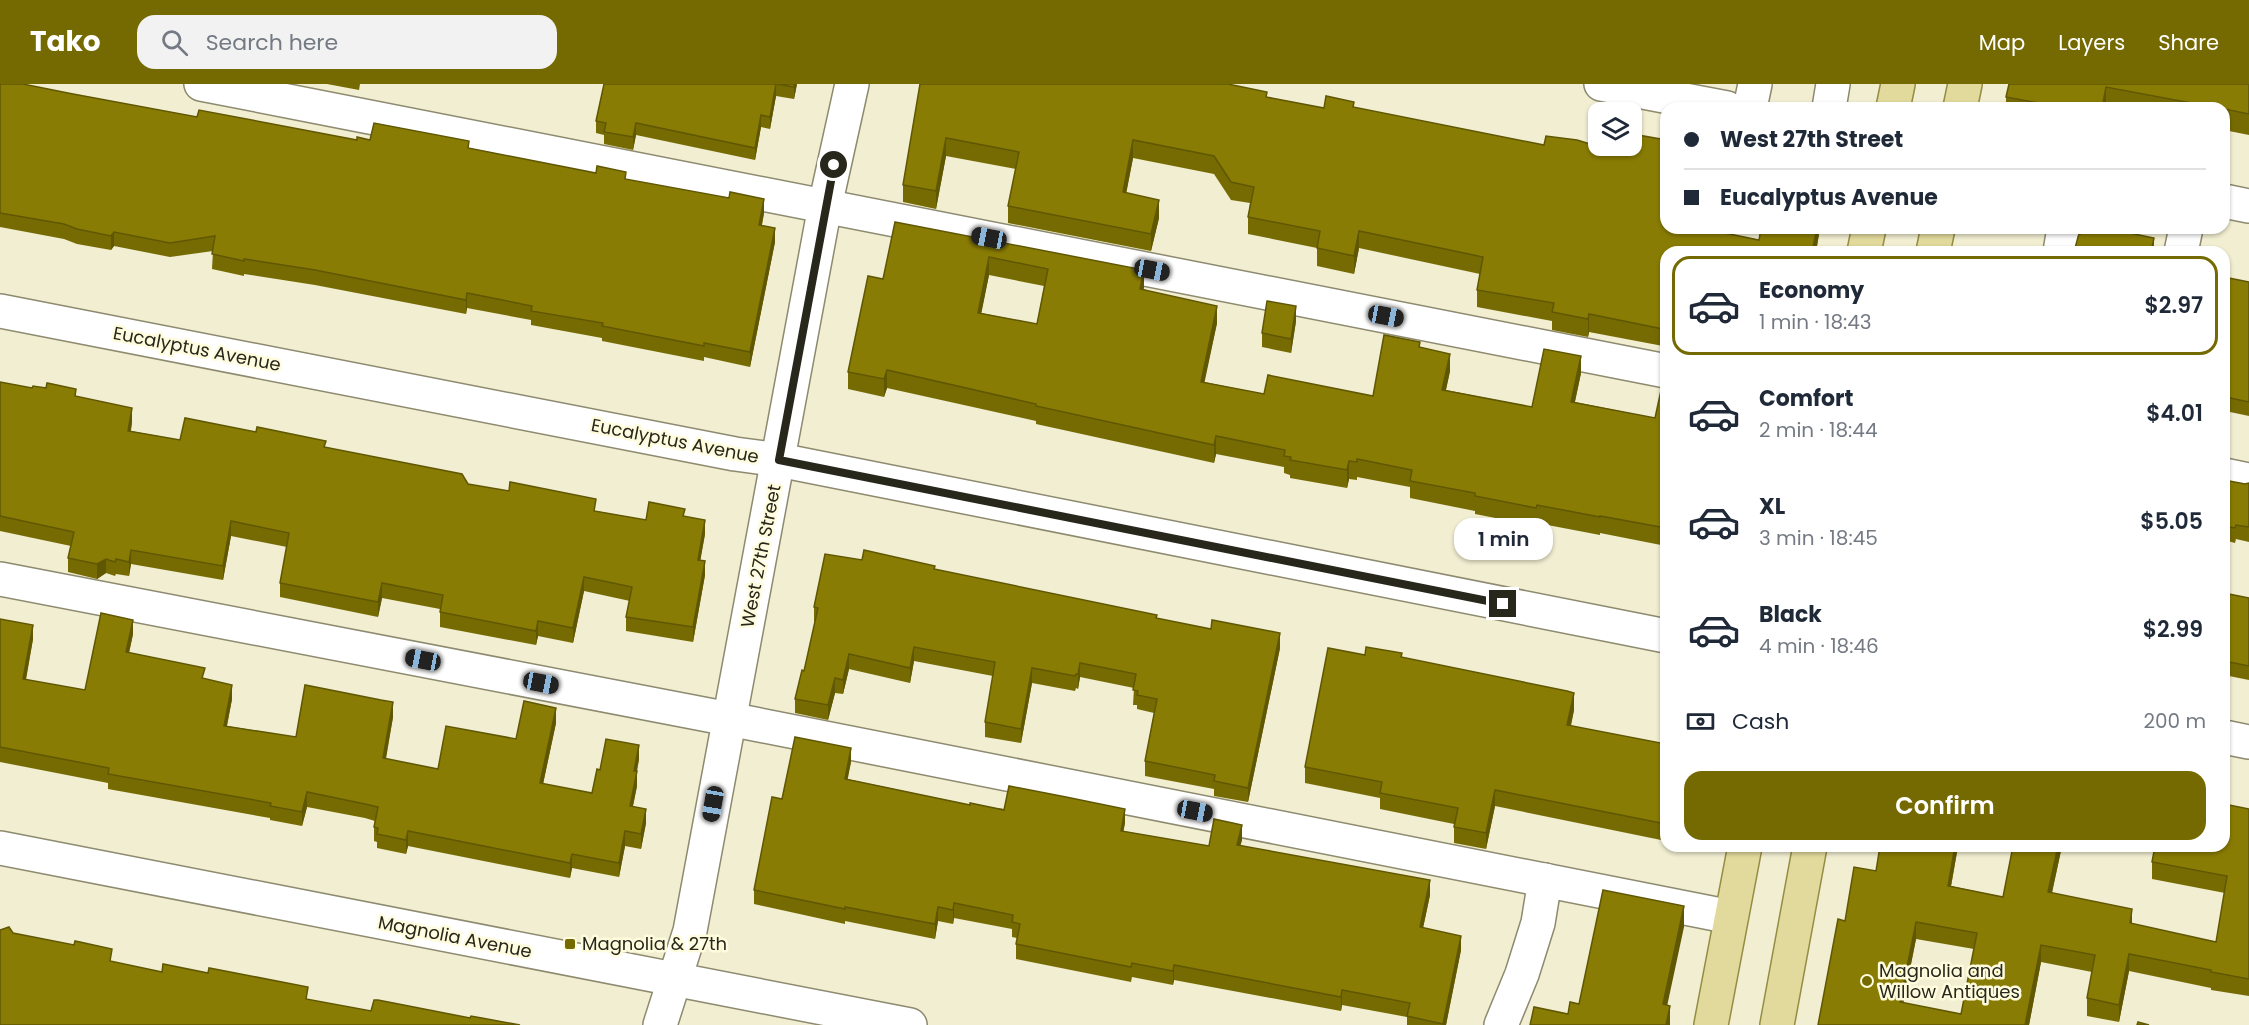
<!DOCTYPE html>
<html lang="en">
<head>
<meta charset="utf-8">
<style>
	body { margin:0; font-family:Poppins,sans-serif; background:#f2f2f3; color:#1f2937; height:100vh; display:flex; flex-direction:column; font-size:22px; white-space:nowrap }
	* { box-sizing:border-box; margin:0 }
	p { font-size:20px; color:#747a83 }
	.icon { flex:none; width:33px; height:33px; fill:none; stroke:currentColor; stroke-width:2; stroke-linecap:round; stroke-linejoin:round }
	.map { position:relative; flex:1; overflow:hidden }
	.sheet { position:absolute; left:1660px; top:162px; width:570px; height:606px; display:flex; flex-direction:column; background:#fff; border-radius:18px; box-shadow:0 2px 4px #0004 }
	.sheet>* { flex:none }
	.banner { position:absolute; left:1660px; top:18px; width:570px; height:132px; border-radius:18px; box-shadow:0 2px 4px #0004; display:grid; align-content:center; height:132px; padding:0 24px; background:#fff }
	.buttons { position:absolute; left:1588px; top:18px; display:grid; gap:12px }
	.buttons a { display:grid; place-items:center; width:54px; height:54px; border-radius:12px; background:#fff; box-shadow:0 2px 4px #0004; font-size:30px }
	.end { position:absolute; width:27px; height:27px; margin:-14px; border:8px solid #28271c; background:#fff; box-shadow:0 0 0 3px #fff }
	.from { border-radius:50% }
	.bubble { position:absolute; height:42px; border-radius:18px; background:#fff; box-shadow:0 2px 4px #0004; font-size:20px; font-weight:600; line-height:42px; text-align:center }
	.car { position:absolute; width:18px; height:36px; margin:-18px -9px; border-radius:8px; box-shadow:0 0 4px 2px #0007; background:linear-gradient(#222 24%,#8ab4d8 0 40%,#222 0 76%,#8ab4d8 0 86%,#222 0) }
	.banner b { display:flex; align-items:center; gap:21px; height:57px; font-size:22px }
	.banner b+b { border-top:2px solid #e0e1e3 }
	.banner i { width:15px; height:15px; background:#1f2937 }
	ul { padding:10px 0 0; list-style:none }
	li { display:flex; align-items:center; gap:18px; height:99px; margin:0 12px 9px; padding:0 12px; border:3px solid transparent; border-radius:18px }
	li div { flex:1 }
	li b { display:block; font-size:22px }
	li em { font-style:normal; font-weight:600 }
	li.on { border-color:#756a01 }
	li>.icon { width:54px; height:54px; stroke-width:1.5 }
	.pay { display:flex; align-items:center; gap:15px; height:66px; padding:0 24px; font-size:22px }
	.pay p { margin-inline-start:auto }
	.primary-button { display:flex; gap:12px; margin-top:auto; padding:12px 24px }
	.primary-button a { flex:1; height:69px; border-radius:18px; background:#756a01; color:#fff; font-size:24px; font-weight:600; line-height:69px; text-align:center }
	header { display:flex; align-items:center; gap:36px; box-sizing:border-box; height:84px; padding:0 30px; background:#756a01; color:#fff }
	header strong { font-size:28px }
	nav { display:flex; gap:33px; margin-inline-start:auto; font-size:21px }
	.search { width:420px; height:54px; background:#f2f2f3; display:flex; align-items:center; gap:15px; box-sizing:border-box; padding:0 21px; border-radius:18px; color:#747a83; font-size:22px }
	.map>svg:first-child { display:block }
</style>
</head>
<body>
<header>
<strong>Tako</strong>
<div class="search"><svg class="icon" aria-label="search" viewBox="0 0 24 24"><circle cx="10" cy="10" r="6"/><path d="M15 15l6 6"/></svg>Search here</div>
<nav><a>Map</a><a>Layers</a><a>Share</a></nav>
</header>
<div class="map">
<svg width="2249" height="941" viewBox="0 0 2249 941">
	<rect width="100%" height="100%" fill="#f1eed1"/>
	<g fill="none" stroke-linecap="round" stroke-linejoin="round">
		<defs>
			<g id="minor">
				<path d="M201,0L1666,287"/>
				<path d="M1601,0L1727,24"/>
				<path d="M1750,24L1755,0"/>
				<path d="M1829,24L1833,0"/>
				<path d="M2224,117L2249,122"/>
				<path d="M2060,168L2064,144"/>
				<path d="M2181,168L2186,144"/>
				<path d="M0,227L735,370L779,376L1666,552"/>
				<path d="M2224,391L2249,396"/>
				<path d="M0,495L729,635L1731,833"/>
				<path d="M2224,653L2249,658"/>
				<path d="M0,764L910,941"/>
				<path d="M660,941L690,847L825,122L852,0"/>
				<path d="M1501,941L1522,890L1538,839L1545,796"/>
			</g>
			<g id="major">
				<path d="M1893,24L1898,0"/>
				<path d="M1960,24L1965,0"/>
				<path d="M1864,168L1869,144"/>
				<path d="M1933,168L1938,144"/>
				<path d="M1711,941L1745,762"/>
				<path d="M1777,941L1810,762"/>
			</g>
		</defs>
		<use href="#minor" stroke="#8d8a6f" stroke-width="36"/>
		<use href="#major" stroke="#958c44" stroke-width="36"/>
		<use href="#minor" stroke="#fff" stroke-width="33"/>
		<use href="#major" stroke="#e2da9c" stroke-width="33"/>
	</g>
	<g fill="#766b03" fill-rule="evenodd">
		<path d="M0,0L73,10L197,33L357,56H370L469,64L626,95L764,129L762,141L775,158L750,283L704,273V277L602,257V254L531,241V236L467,224L466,230L315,201L244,190V192L212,185L213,167L170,173L114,162L111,166L77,160L64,155L0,143Z"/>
		<path d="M327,0H360L359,6Z"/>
		<path d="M604,0H797L794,15L776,12L770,45L761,43L755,76L636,51L633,66L604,60V51L596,49V37Z"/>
		<path d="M920,0L1267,13L1324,24H1354L1666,144L1759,156L1820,144L1816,168H1666L1663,262L1589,248L1588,253L1552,246V237L1477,223V206L1480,190L1359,164L1354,190L1317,182V164L1248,150V133L1250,119L1231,116L1214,90L1133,74L1126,109L1159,134L1151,167L1008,139V122L1016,85L946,72L936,125L903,118V101Z"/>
		<path d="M2009,0H2249V51L2224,46V24H2006V13Z"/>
		<path d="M895,138L1144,205L1217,239L1204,298L1264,310L1373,312L1420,263L1450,287L1446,306L1532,323L1581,289L1575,318L1655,334L1666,289V462L1600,449V451L1537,439L1536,442L1475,430V427L1410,414V403L1357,393V396L1349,395L1347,404L1290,394V391L1284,389V383L1216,370L1214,379L1036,340V337L887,304L884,313L848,305V288L883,195ZM989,191L1044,202L1037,240L981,229Z"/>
		<path d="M2224,193L2249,198V332L2230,328L2224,356Z"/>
		<path d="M1296,237L1291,269L1262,263V249Z"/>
		<path d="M0,298L76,313L132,338L131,347L180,356L326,363L468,400L596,427L646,436L685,432L705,450L700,476L705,491L693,558L626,547V533L630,517L584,507L573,559L538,552L536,561L440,543V525L382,514L378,533L280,513V499L287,463L231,452L223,496L131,480L129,492L116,490L115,492L106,489L97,495L68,488V474L71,462L0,447Z"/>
		<path d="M2224,396L2245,400L2249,399V458L2236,455L2235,459L2224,456Z"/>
		<path d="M862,476L935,485L1157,534L1280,564L1248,718L1214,712V705L1145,692V677L1154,629L1137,625V621H1133L1134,604L1080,593L1078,605L1076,604L1075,607L1032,599L1021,659L985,653V638L993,592L914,577L910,599L849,585L843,610L835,609L828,636L795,629V615L804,587L815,538L814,537V523Z"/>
		<path d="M2224,509L2249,514V596L2224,591Z"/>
		<path d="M0,535L33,555L26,596L85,606L133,550L129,569L205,595L232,615L227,642L296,653L393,633L386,675L438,685L516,655L556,639L543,700L592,709L600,686L639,675L637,687V702L633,722L646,739L641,765L625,762L619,793L572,784L570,794L408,762L406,770L377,764V758L374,757V743L375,737L365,734L307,723L302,742L270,736V734L108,705V699L0,678Z"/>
		<path d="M1365,571L1402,573L1574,626L1571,642L1666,660V757L1495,722L1486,765L1454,759V740L1380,725V714L1305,699V683Z"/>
		<path d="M851,678L847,695L970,721L1125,739L1123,747L1209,762L1242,756L1240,761L1430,811L1423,844L1461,866L1446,941H1407V933L1342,921L1341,927L1174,896L1173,901L1132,893L1131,898L1016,875V860L1017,854L1012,853V845L954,834L953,840L938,837L935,855L845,837V840L754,820V806L782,715Z"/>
		<path d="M2249,725V912L2211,906V904L2129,887L2119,938L2087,932V914L2092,888L2041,878L2029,941H1818L1845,837L1876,787L1957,762V768L1951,802L2003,813L2013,762H2062L2052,809L2132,840L2216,858L2225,809L2152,795V778ZM1916,855L1974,865L1961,930L1903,919Z"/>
	</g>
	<g fill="#605703">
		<path d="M776,0V12L770,45V33Z"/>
		<path d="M794,0H797L794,15Z"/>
		<path d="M2106,3V24H2102Z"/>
		<path d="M761,31V43L755,76V64Z"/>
		<path d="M636,39V51L633,66V53Z"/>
		<path d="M946,54V72L936,125V107Z"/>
		<path d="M1133,56V74L1123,126V108Z"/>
		<path d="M764,115V129L759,155V141Z"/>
		<path d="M1159,116V134L1151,167V150Z"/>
		<path d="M775,144V158L750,283V268Z"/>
		<path d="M1817,144H1820L1816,168H1812Z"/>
		<path d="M1359,147V164L1354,190V172Z"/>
		<path d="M114,148V162L111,166V152Z"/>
		<path d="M2154,154V168H2151Z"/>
		<path d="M989,173V191L978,246V229Z"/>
		<path d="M1144,186V204L1140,222V205Z"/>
		<path d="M467,209V224L466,230V216Z"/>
		<path d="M1217,222V239L1201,315V298Z"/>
		<path d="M1296,222V237L1291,269V255Z"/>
		<path d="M1666,225V242L1663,262V245Z"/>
		<path d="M1589,230V248L1588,253V235Z"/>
		<path d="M1450,270V287L1442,323V306Z"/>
		<path d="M1581,272V289L1571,335V318Z"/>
		<path d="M887,286V304L884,313V295Z"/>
		<path d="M2230,314V328L2224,356V341Z"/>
		<path d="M132,324V338L128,361V347Z"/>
		<path d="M1216,352V370L1214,379V361Z"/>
		<path d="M1349,377V395L1347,404V386Z"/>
		<path d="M705,436V450L698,490V476Z"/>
		<path d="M231,437V452L223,496V482Z"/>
		<path d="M131,466V480L129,492V478Z"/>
		<path d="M106,475V489L97,495V480Z"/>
		<path d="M705,477V491L693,558V543Z"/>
		<path d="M584,493V507L573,559V544Z"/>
		<path d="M382,499V514L378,533V518Z"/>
		<path d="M133,536V550L126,582V568Z"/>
		<path d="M538,537V552L536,561V547Z"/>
		<path d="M33,541V555L23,610V595Z"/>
		<path d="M1280,549V564L1248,718V704Z"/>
		<path d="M914,563V577L910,599V584Z"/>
		<path d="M849,570V585L843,610V596Z"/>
		<path d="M1080,579V593L1078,605V590Z"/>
		<path d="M1032,584V599L1021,659V645Z"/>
		<path d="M835,594V609L828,636V621Z"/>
		<path d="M232,601V615L224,656V642Z"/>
		<path d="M1574,609V626L1567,657V641Z"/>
		<path d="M393,618V633L383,689V674Z"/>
		<path d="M556,624V639L540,714V699Z"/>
		<path d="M639,661V675L634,701V687Z"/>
		<path d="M851,664V678L845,709V695Z"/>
		<path d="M637,687V702L630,736V722Z"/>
		<path d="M1495,706V722L1486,765V749Z"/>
		<path d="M307,708V723L302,742V728Z"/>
		<path d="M646,725V739L641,765V750Z"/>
		<path d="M1125,725V739L1121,761V747Z"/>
		<path d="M1242,741V756L1237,775V761Z"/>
		<path d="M408,747V762L406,770V756Z"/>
		<path d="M625,747V762L619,793V779Z"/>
		<path d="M1955,762H1957V768L1948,819V802Z"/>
		<path d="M2058,762H2062L2048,826V808Z"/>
		<path d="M572,770V784L570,794V779Z"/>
		<path d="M1430,796V811L1420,858V843Z"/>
		<path d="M954,819V834L953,840V826Z"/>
		<path d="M1684,822V843L1663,941V920Z"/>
		<path d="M938,823V837L935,855V840Z"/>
		<path d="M2132,825V842L2130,839Z"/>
		<path d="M1916,838V855L1900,936V918Z"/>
		<path d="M1461,852V866L1446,941H1443Z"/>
		<path d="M2041,861V878L2029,941H2025Z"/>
		<path d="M2129,870V887L2119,938V921Z"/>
		<path d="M1174,881V896L1173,901V887Z"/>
		<path d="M1342,906V921L1341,927V913Z"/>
		<path d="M1670,922V941H1666Z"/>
	</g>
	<g fill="#897c04" stroke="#605703" stroke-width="1.5" fill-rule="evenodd">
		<path d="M0,0H23L73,10L197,33L199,26L357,56V53L370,56L374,39L469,57L468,64L596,89L597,82L626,88L625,95L729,114L730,108L764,115L759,141L775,144L750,268L704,259V262L602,242L603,239L531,227L532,222L467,209L466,216L315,186L244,175V177L212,170L215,152L170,159L114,148L111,152L77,145L64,140L0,129Z"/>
		<path d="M604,0H776L770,33L761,31L755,64L636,39L633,53L604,48L606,39L596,37Z"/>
		<path d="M777,0H794V3Z"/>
		<path d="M920,0H1228L1267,8L1266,13L1324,24L1326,12L1354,18L1353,23L1544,61L1546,52L1577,56L1623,70L1625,62H1632V50L1666,56V144H1700L1759,156L1761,144H1817L1812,168H1666V225L1663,245L1589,230L1588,235L1552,228L1554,219L1477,206L1483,173L1359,147L1354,172L1317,164L1320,147L1248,133L1254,103L1231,98L1214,72L1133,56L1123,108L1159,116L1151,150L1008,122L1019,68L946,54L936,107L903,101Z"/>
		<path d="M2009,0H2249V30L2224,25V24H2218L2106,3L2102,24H2065L2006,13Z"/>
		<path d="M895,138L1144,186L1140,205L1217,222L1201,298L1264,310L1268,291L1373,312L1384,251L1420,258L1419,263L1450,270L1442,306L1532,323L1544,265L1581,272L1571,318L1655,334L1665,288L1666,289V444L1600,432V433L1537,421L1536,424L1475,412V409L1410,397L1412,386L1357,375V378L1349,377L1347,386L1290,376L1291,373L1284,372L1285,366L1216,352L1214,361L1036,322V320L887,286L884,295L848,288L868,192L883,195ZM989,173L1048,185L1037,240L978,229Z"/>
		<path d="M2082,144H2106L2154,154L2151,168H2074L2078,153L2079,150H2081Z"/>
		<path d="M2224,193L2249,198V318L2230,314L2224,341Z"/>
		<path d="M1267,217L1296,222L1291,255L1262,249Z"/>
		<path d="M0,298L32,304L33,302L46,304L47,299L76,305L75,312L132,324L128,347L180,356L185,334L256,348L257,343L326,357L324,363L462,390L468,400L509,407L510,398L596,415L594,427L646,436L649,418L685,425L683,432L705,436L698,476L705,477L693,543L626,533L632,503L584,493L573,544L538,537L536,547L440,528L443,511L382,499L378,518L280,499L289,449L231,437L223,482L131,466L129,478L116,475L115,478L106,475L97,480L68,474L74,448L0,432Z"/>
		<path d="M2224,396L2245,400L2249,399V443L2236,441L2235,444L2224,442Z"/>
		<path d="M864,466L935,482L934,485L1157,531L1156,534L1211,545L1212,536L1280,549L1248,704L1214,697L1215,691L1145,677L1157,615L1137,611L1138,607L1133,606L1136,590L1080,579L1078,590H1076L1075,592L1032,584L1021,645L985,638L995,578L914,563L910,584L849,570L843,596L835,594L828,621L795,615L802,586L804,587L818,524L814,523L825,470L862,476Z"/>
		<path d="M2224,509L2249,514V582L2224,577Z"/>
		<path d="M101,529L133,536L126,568L205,584L202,594L232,601L224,642L296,653L305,601L381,616L393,618L383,674L438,685L446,642L516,655L524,617L556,624L540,699L592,709L597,685L600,686L606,655L639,661L634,687H637L630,722L646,725L641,750L625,747L619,779L572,770L570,779L408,747L406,756L377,750L378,744L374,743L378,723L365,720L307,708L302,728L270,722L271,719L108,690L109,684L0,663V535L33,541L23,595L85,606Z"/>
		<path d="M1366,563L1402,569L1401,573L1567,607L1574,609L1567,641L1666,660V740L1495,706L1486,749L1454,743L1458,724L1380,709L1382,698L1305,683L1328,564L1365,571Z"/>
		<path d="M795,653L851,664L845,695L970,721V719L1004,726L1009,702L1066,713L1125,725L1121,747L1209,762L1214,735L1242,741L1237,761L1430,796L1420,843L1461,852L1443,940L1407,932L1410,919L1342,906L1341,913L1174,881L1173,887L1132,879L1131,883L1016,860L1020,840L1012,838L1013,831L954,819L953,826L938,823L935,840L845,823V825L754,806L772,713L782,715Z"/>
		<path d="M2224,720L2249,725V895L2211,888V886L2129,870L2119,921L2087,914L2095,871L2041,861L2025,941H1818L1838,835L1845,837L1854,783L1876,787L1880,762H1955L1948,802L2003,813L2013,762H2058L2048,808L2132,825L2130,839L2216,858L2227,792L2152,778L2155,762H2224ZM1916,838L1977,849L1961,930L1900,918Z"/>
		<path d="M1603,806L1684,822L1663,920L1670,922L1666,941H1530L1534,923L1568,930L1570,918L1579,920Z"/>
		<path d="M9,843L13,849L74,861L75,857L112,865L110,877L162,888L163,880L208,889L209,884L308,903L306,915L371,927L374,916H378L470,934L471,932L520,941H0V846Z"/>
		<path d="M2138,938L2149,941H2137Z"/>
	</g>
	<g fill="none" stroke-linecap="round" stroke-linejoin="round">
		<path stroke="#28271c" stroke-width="8" d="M834,81L779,376L1503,520"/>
	</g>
	<g fill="#756a01" stroke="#fffcde" stroke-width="2">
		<rect x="564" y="854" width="12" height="12" rx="3"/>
		<circle cx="1867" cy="897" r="6"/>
	</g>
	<g text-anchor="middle" stroke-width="5" stroke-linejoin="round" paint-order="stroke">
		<g font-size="18" fill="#28271c" stroke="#fffcde">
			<text transform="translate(197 265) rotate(11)" y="6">Eucalyptus Avenue</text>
			<text transform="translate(675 357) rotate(11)" y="6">Eucalyptus Avenue</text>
			<text transform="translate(761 472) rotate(-79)" y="6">West 27th Street</text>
			<text transform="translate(455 853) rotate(11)" y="6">Magnolia Avenue</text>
		</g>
		<g font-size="18" fill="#28271c" stroke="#fffcde" text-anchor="start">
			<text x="582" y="866">Magnolia &amp; 27th</text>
			<text x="1879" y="893">Magnolia and<tspan x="1879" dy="21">Willow Antiques</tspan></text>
		</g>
	</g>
</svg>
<div class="buttons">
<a><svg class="icon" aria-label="layers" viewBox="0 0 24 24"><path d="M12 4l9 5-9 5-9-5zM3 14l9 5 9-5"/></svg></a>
</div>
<i class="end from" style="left:834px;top:81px"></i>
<i class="end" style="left:1503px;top:520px"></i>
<div class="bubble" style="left:1454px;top:434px;width:99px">1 min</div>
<i class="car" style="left:989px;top:154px;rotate:281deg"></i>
<i class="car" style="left:1152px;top:186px;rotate:101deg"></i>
<i class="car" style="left:1386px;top:232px;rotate:101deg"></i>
<i class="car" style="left:423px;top:576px;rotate:281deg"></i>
<i class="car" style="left:541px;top:599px;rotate:101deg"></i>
<i class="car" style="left:713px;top:720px;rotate:190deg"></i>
<i class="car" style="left:1195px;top:727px;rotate:101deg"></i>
<div class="banner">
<b><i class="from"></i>West 27th Street</b>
<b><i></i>Eucalyptus Avenue</b>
</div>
<section class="sheet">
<ul>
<li class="on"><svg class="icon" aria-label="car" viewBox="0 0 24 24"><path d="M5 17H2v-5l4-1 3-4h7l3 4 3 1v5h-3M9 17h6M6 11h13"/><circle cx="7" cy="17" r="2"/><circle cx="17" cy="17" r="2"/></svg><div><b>Economy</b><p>1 min · 18:43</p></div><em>$2.97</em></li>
<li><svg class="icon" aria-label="car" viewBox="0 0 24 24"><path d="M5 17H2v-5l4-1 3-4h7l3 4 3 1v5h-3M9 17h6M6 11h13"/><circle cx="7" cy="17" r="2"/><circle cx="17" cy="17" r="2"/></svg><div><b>Comfort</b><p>2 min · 18:44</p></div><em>$4.01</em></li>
<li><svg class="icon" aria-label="car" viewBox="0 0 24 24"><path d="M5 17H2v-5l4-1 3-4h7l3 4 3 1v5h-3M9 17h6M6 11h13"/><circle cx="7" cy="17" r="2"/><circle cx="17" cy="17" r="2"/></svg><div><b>XL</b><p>3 min · 18:45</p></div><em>$5.05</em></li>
<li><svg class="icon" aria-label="car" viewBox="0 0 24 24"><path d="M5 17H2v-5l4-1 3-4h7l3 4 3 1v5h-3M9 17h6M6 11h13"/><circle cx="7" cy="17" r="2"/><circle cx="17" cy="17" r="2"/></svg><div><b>Black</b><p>4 min · 18:46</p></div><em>$2.99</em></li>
</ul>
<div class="pay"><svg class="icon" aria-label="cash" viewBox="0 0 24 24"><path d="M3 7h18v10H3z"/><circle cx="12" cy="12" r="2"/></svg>Cash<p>200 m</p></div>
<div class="primary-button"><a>Confirm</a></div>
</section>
</div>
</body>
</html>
